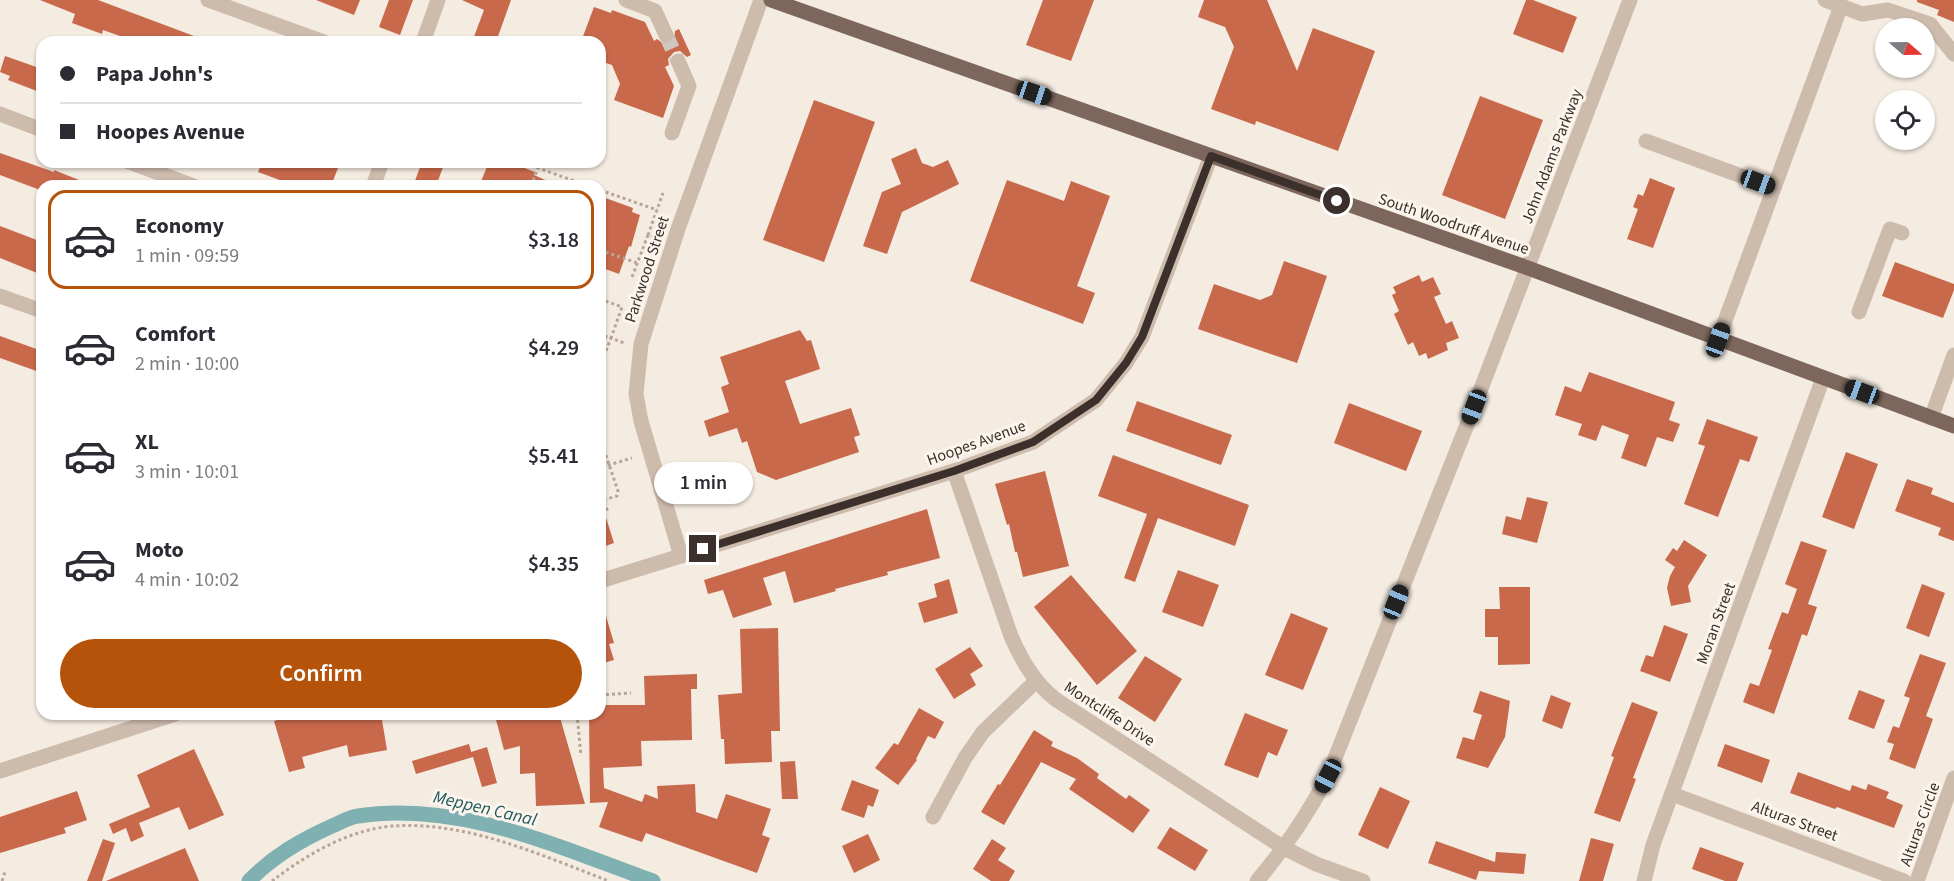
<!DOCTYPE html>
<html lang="en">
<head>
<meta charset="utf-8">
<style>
	body { margin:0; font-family:"Source Sans 3",sans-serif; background:#f2f2f3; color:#2b2b33; height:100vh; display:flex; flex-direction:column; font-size:22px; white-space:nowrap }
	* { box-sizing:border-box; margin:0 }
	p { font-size:20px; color:#7c7c81 }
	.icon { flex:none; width:33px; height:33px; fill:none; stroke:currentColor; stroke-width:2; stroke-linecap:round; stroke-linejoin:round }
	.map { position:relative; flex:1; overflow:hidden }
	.side { position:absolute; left:36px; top:180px; width:570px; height:540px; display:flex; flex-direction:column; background:#fff; border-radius:18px; box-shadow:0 2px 4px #0004 }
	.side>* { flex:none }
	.guide { position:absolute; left:36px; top:36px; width:570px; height:132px; border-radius:18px; box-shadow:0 2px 4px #0004; display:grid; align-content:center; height:132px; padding:0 24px; background:#fff }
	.needle { width:39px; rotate:110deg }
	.buttons { position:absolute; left:1875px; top:18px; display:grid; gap:12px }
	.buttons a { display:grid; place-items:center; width:60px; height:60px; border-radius:50%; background:#fff; box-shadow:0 2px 4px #0004; font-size:30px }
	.end { position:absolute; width:27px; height:27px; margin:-14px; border:8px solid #3b302b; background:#fff; box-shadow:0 0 0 3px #fff }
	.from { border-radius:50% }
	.bubble { position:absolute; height:42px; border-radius:21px; background:#fff; box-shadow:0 2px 4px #0004; font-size:20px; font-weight:600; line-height:42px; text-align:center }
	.car { position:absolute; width:18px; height:36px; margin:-18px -9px; border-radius:8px; box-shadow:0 0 4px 2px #0007; background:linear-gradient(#222 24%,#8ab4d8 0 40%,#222 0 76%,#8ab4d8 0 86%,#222 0) }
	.guide b { display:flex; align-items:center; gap:21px; height:57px; font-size:22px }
	.guide b+b { border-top:2px solid #e1e1e2 }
	.guide i { width:15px; height:15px; background:#2b2b33 }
	ul { padding:10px 0 0; list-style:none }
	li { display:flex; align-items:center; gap:18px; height:99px; margin:0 12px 9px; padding:0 12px; border:3px solid transparent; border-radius:18px }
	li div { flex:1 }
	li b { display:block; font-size:22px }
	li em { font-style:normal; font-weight:600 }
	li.selected { border-color:#b45309 }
	li>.icon { width:54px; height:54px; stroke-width:1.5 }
	.primary-button { display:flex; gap:12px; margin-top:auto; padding:12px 24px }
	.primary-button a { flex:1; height:69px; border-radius:36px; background:#b45309; color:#fff; font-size:24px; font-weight:600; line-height:69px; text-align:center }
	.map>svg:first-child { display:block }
</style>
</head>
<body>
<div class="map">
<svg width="1954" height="881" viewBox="0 0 1954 881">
	<rect width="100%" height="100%" fill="#f4ebe1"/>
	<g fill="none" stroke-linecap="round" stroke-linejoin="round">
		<path stroke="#7fb0b2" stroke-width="15" d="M249,881C273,856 301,840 332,826C340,823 349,817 358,816C459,800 560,848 653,881"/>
	</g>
	<g fill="#c8694b">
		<path d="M40,0H98L210,42H137L103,30L102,34L72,23L75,14Z"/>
		<path d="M316,0H360L354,15Z"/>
		<path d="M389,0H413L400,35L379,27Z"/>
		<path d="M462,0H511L496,42H472L484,10Z"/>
		<path d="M1043,0H1094L1071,61L1026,45Z"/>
		<path d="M1204,0H1267L1297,71L1313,28L1375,51L1338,151L1256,121L1255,125L1211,109L1234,47L1225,27L1198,17Z"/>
		<path d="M1526,0H1533L1577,17L1563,53L1513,34Z"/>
		<path d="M1917,0H1954V22L1937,15L1939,10L1917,2Z"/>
		<path d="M594,7L611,13L612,10L645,22L654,41L657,39L665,45L674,41L675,31L679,29L691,55L687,57L680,51L674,52L668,59L669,65L665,67L674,86L663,118L614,100L620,84L612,65L600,61V42L582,39Z"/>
		<path d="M5,56L42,69V93L8,80L10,76L0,72Z"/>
		<path d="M1480,96L1543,120L1505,219L1442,195Z"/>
		<path d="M814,100L875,122L824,262L763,240Z"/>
		<path d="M916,148L922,163L933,167L948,160L959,184L902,212L887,254L863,246L882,192L901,184L891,159Z"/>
		<path d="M0,153L54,172V170L94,186H42L40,190L0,175Z"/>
		<path d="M262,162H297L311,167L313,162H322L338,168L331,186H296L258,172Z"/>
		<path d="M422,162H445L436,186H413Z"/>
		<path d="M489,162H509L535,172L534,175L559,186H479Z"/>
		<path d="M1650,178L1675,188L1653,248L1627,239L1638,209L1633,207L1638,194L1643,196Z"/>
		<path d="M1007,180L1064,201L1071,181L1110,196L1077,286L1095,293L1083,324L970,281Z"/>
		<path d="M600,196L633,208L632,212L640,215L631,247L629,246L619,274L600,267Z"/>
		<path d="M0,226L42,242V275L0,258Z"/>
		<path d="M1284,261L1327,276L1297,363L1198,329L1214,284L1260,300L1272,295Z"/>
		<path d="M1895,262L1954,284V290L1943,318L1882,296Z"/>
		<path d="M1419,275L1422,282L1433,277L1441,294L1434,297L1446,324L1452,321L1459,338L1446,343L1448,350L1428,359L1426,353L1419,356L1413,342L1408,345L1394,314L1399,311L1392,295L1396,293L1393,287Z"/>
		<path d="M800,330L807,341L811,340L820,369L785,381L800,424L851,408L860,435L854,437L859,452L776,480L757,472L747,441L742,443L737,428L709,437L704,421L729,412L721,387L729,384L720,357Z"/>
		<path d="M0,336L42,351V373L0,358Z"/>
		<path d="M1589,372L1675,402L1669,420L1680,424L1673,442L1657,437L1646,467L1621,458L1629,435L1602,425L1596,441L1578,435L1582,424L1555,415L1565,386L1581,392Z"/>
		<path d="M1137,401L1232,435L1221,465L1126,431Z"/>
		<path d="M1349,403L1422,431L1406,471L1334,443Z"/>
		<path d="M1707,419L1758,437L1749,462L1740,459L1718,517L1684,504L1705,446L1698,444Z"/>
		<path d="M1846,452L1878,464L1854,529L1822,517Z"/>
		<path d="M1113,455L1249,505L1235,546L1158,518L1135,582L1124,578L1147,514L1098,496Z"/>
		<path d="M1045,471L1069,566L1023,577L1017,552H1015L1009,524L1007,525L995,484Z"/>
		<path d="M1907,479L1933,488L1931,494L1954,503V541L1938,535L1941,528L1895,511Z"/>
		<path d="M1527,497L1548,502L1537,543L1502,534L1506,516L1521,520Z"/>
		<path d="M600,508H603L614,543L600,548Z"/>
		<path d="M927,509L940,558L887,572L888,575L835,589L836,591L794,603L785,571L763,578L772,605L733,618L723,590L708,594L704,580Z"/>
		<path d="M1684,540L1707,555L1688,586L1691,602L1671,606L1667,588L1670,576L1675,567L1665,560L1673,548L1677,551Z"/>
		<path d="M1801,541L1827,550L1808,604L1817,607L1807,636L1802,634L1774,714L1743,702L1750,683L1759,686L1772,650L1768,649L1782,612L1788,614L1797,589L1785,584Z"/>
		<path d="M1178,570L1219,585L1203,627L1162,612Z"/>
		<path d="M1071,575L1137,651L1097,685L1034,607Z"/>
		<path d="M949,579L958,613L924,623L918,603L937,597L934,584Z"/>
		<path d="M1922,584L1945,593L1929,637L1906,628Z"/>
		<path d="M1499,587H1530V664L1498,665V637H1485V609H1500Z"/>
		<path d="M600,606H603L614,643L609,644L614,660L600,664Z"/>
		<path d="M1291,613L1328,628L1303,690L1265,675Z"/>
		<path d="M1664,625L1688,634L1670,682L1640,671L1646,655L1653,657Z"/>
		<path d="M778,628L780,731H771L772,762L725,764L724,739H721L718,695L742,693L740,629Z"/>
		<path d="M970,647L983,666L970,674L976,685L954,699L935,669Z"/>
		<path d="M1920,654L1946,663L1926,716L1933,719L1915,769L1889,759L1894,744L1887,742L1893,726L1899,728L1910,698L1904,696Z"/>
		<path d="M1145,656L1182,679L1155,722L1118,698Z"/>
		<path d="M697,674V689H691L692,740L641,741L642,766L603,768L604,788L642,802L645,794L658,799L657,786L695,784L696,812L717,819L726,794L771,809L762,835L770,838L757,873L646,833L642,842L599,827L608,802L590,803L589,714H600V705H645L644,676Z"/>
		<path d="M1859,690L1885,700L1874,729L1848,719Z"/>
		<path d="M1480,691L1510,701L1505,737L1488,768L1456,758L1463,737L1474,740L1482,715L1473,712Z"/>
		<path d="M1551,695L1571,703L1562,729L1542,721Z"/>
		<path d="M1632,702L1658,712L1633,778L1636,779L1620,822L1594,813L1614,757L1611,756Z"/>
		<path d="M919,708L944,722L935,739L928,736L916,759L917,760L898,785L875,768L894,743L898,745Z"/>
		<path d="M1245,713L1288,730L1277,756L1268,752L1258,778L1224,765Z"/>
		<path d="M300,714H381L387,750L349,757L347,745L302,757L305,768L289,772L274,721Z"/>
		<path d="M503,714H559L585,804L536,806L535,773L520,774V746L504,750L495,716Z"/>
		<path d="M1034,730L1053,742L1051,746L1077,758L1099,774L1097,778L1126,799L1129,795L1150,810L1133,833L1069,789L1076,779L1041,762L1004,825L981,812L998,784L1000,785Z"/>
		<path d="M469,744L472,755L471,752L487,747L497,783L482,787L473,757L416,774L412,761Z"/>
		<path d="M1725,744L1770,760L1762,783L1717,766Z"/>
		<path d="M194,749L224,815L189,830L179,807L139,823L144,836L131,842L126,828L113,834L109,824L150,807L137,775Z"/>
		<path d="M795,761L798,799H782L780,762Z"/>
		<path d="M1798,772L1850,791L1852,785L1866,790L1868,784L1889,792L1886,798L1903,805L1894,828L1837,807L1835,809L1790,793Z"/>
		<path d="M852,780L879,790L873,807L868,805L864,818L841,810Z"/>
		<path d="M1380,787L1410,801L1388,849L1358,835Z"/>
		<path d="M77,791L87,820L64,828L66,833L0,853V817Z"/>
		<path d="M1170,827L1208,850L1195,871L1157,848Z"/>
		<path d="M868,834L880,860L854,873L842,846Z"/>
		<path d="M1591,838L1614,844L1603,881H1579Z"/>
		<path d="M103,839L115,843L102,881H87Z"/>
		<path d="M992,839L1006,848L998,860L1015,871L1009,881H991L973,869Z"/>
		<path d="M1436,841L1495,862L1496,852L1526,854L1524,874L1479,871L1476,880L1428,863Z"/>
		<path d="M1700,847L1744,863L1737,881H1725L1692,869Z"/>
		<path d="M185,848L199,881H106Z"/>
	</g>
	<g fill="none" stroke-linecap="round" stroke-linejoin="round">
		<path stroke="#cfc6bd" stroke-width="15" stroke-dasharray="15 8" stroke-linecap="butt" d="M666,35L678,61"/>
		<g stroke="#b9a596" stroke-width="3" stroke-dasharray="3 3" stroke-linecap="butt">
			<path d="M531,186L538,168L589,186"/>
			<path d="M600,190L657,210"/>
			<path d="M648,235L663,193"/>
			<path d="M600,250L637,263"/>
			<path d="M632,277L648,235L658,238"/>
			<path d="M600,299L622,307L611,338L604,336"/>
			<path d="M600,361L604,356L611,338L624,343"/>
			<path d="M600,421H604"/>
			<path d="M600,438L618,491L617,496L603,500L608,512"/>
			<path d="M602,467L632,458"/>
			<path d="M600,695L631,693"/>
			<path d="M577,714L581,756"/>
			<path d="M2,881L5,872"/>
			<path d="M272,881C306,855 348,830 392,826C468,821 540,855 609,881"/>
		</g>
		<g stroke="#cdbbac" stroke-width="15">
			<path d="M208,0L324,42"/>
			<path d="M626,0L655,11L666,35"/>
			<path d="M1825,0L1862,14L1888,10L1930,24L1954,54"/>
			<path d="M423,42L438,0"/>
			<path d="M0,114L42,130"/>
			<path d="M672,133L689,86L678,61"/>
			<path d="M1646,141L1774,188"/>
			<path d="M129,162L194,186"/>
			<path d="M373,186L382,162"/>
			<path d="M0,296L42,311"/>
			<path d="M1859,312L1890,229L1902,233"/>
			<path d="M1718,340L1841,6"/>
			<path d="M1931,418L1954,355"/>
			<path d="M954,471L1011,636C1022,661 1034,682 1055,699L1284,848L1316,864L1363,881"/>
			<path d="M681,556L641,421L636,394L641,344L678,229L761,0"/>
			<path d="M600,581L954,471L1033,442L1096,400L1126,363L1142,337L1211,156"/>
			<path d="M0,771L175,714"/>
			<path d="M1672,794L1904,881"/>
			<path d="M933,817L965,758L983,732L1036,681"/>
			<path d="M1257,881C1285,848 1308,814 1328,776L1474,407L1630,0"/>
			<path d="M1644,881L1653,845L1823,378"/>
			<path d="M1917,881L1954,778"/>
		</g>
		<path stroke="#7d675c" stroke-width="15" d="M771,0L1528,268L1954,426"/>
	</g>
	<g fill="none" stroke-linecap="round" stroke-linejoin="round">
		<path stroke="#3b302b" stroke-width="8" d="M703,549L954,471L1033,442L1096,400L1126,363L1142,337L1211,156L1337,201"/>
	</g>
	<g text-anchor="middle" stroke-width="6" stroke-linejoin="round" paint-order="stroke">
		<g font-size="16" fill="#3b302b" stroke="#fbf5ee">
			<text transform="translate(1551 156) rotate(-69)" y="6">John Adams Parkway</text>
			<text transform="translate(1454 223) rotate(19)" y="6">South Woodruff Avenue</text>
			<text transform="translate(646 269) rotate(-72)" y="6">Parkwood Street</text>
			<text transform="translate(976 442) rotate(-20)" y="6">Hoopes Avenue</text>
			<text transform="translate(1715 623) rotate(-70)" y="6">Moran Street</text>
			<text transform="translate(1110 713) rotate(33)" y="6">Montcliffe Drive</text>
			<text transform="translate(1795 820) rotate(20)" y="6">Alturas Street</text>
			<text transform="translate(1919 824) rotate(-70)" y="6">Alturas Circle</text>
		</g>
		<g font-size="18" font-style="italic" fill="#1f5a5e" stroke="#fbf5ee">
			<text transform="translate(485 808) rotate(13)" y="6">Meppen Canal</text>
		</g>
	</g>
</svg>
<div class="buttons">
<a><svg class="needle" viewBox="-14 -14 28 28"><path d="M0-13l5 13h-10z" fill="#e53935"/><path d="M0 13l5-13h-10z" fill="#7c7c81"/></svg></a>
<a><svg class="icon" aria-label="locate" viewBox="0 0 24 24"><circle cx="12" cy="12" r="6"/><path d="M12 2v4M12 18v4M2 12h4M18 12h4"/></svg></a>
</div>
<i class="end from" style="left:1337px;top:201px"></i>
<i class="end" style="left:703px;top:549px"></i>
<div class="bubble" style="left:654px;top:462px;width:99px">1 min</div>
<i class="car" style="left:1034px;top:93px;rotate:109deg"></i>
<i class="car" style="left:1758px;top:182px;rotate:110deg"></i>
<i class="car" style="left:1718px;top:340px;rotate:20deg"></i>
<i class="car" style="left:1862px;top:392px;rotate:290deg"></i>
<i class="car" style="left:1474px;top:407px;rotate:201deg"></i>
<i class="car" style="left:1396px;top:602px;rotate:22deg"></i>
<i class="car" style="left:1328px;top:776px;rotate:208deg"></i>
<div class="guide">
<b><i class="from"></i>Papa John's</b>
<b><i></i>Hoopes Avenue</b>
</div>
<section class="side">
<ul>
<li class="selected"><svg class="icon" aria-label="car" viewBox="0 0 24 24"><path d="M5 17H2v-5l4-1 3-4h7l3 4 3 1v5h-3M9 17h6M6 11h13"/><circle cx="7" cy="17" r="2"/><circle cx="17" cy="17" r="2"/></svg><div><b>Economy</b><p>1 min · 09:59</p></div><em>$3.18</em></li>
<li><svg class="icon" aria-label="car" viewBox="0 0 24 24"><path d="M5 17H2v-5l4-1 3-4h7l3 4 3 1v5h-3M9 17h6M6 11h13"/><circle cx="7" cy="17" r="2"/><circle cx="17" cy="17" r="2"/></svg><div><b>Comfort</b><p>2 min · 10:00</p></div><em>$4.29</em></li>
<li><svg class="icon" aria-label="car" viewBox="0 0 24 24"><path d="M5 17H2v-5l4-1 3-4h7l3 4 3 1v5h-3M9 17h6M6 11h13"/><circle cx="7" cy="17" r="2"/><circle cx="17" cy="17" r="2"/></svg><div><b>XL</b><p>3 min · 10:01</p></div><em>$5.41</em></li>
<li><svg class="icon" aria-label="car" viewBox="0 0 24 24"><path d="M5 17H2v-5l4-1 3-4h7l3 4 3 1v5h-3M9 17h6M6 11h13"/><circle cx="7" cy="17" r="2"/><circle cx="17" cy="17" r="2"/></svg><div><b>Moto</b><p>4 min · 10:02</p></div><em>$4.35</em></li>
</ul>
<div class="primary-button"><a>Confirm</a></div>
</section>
</div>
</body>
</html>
